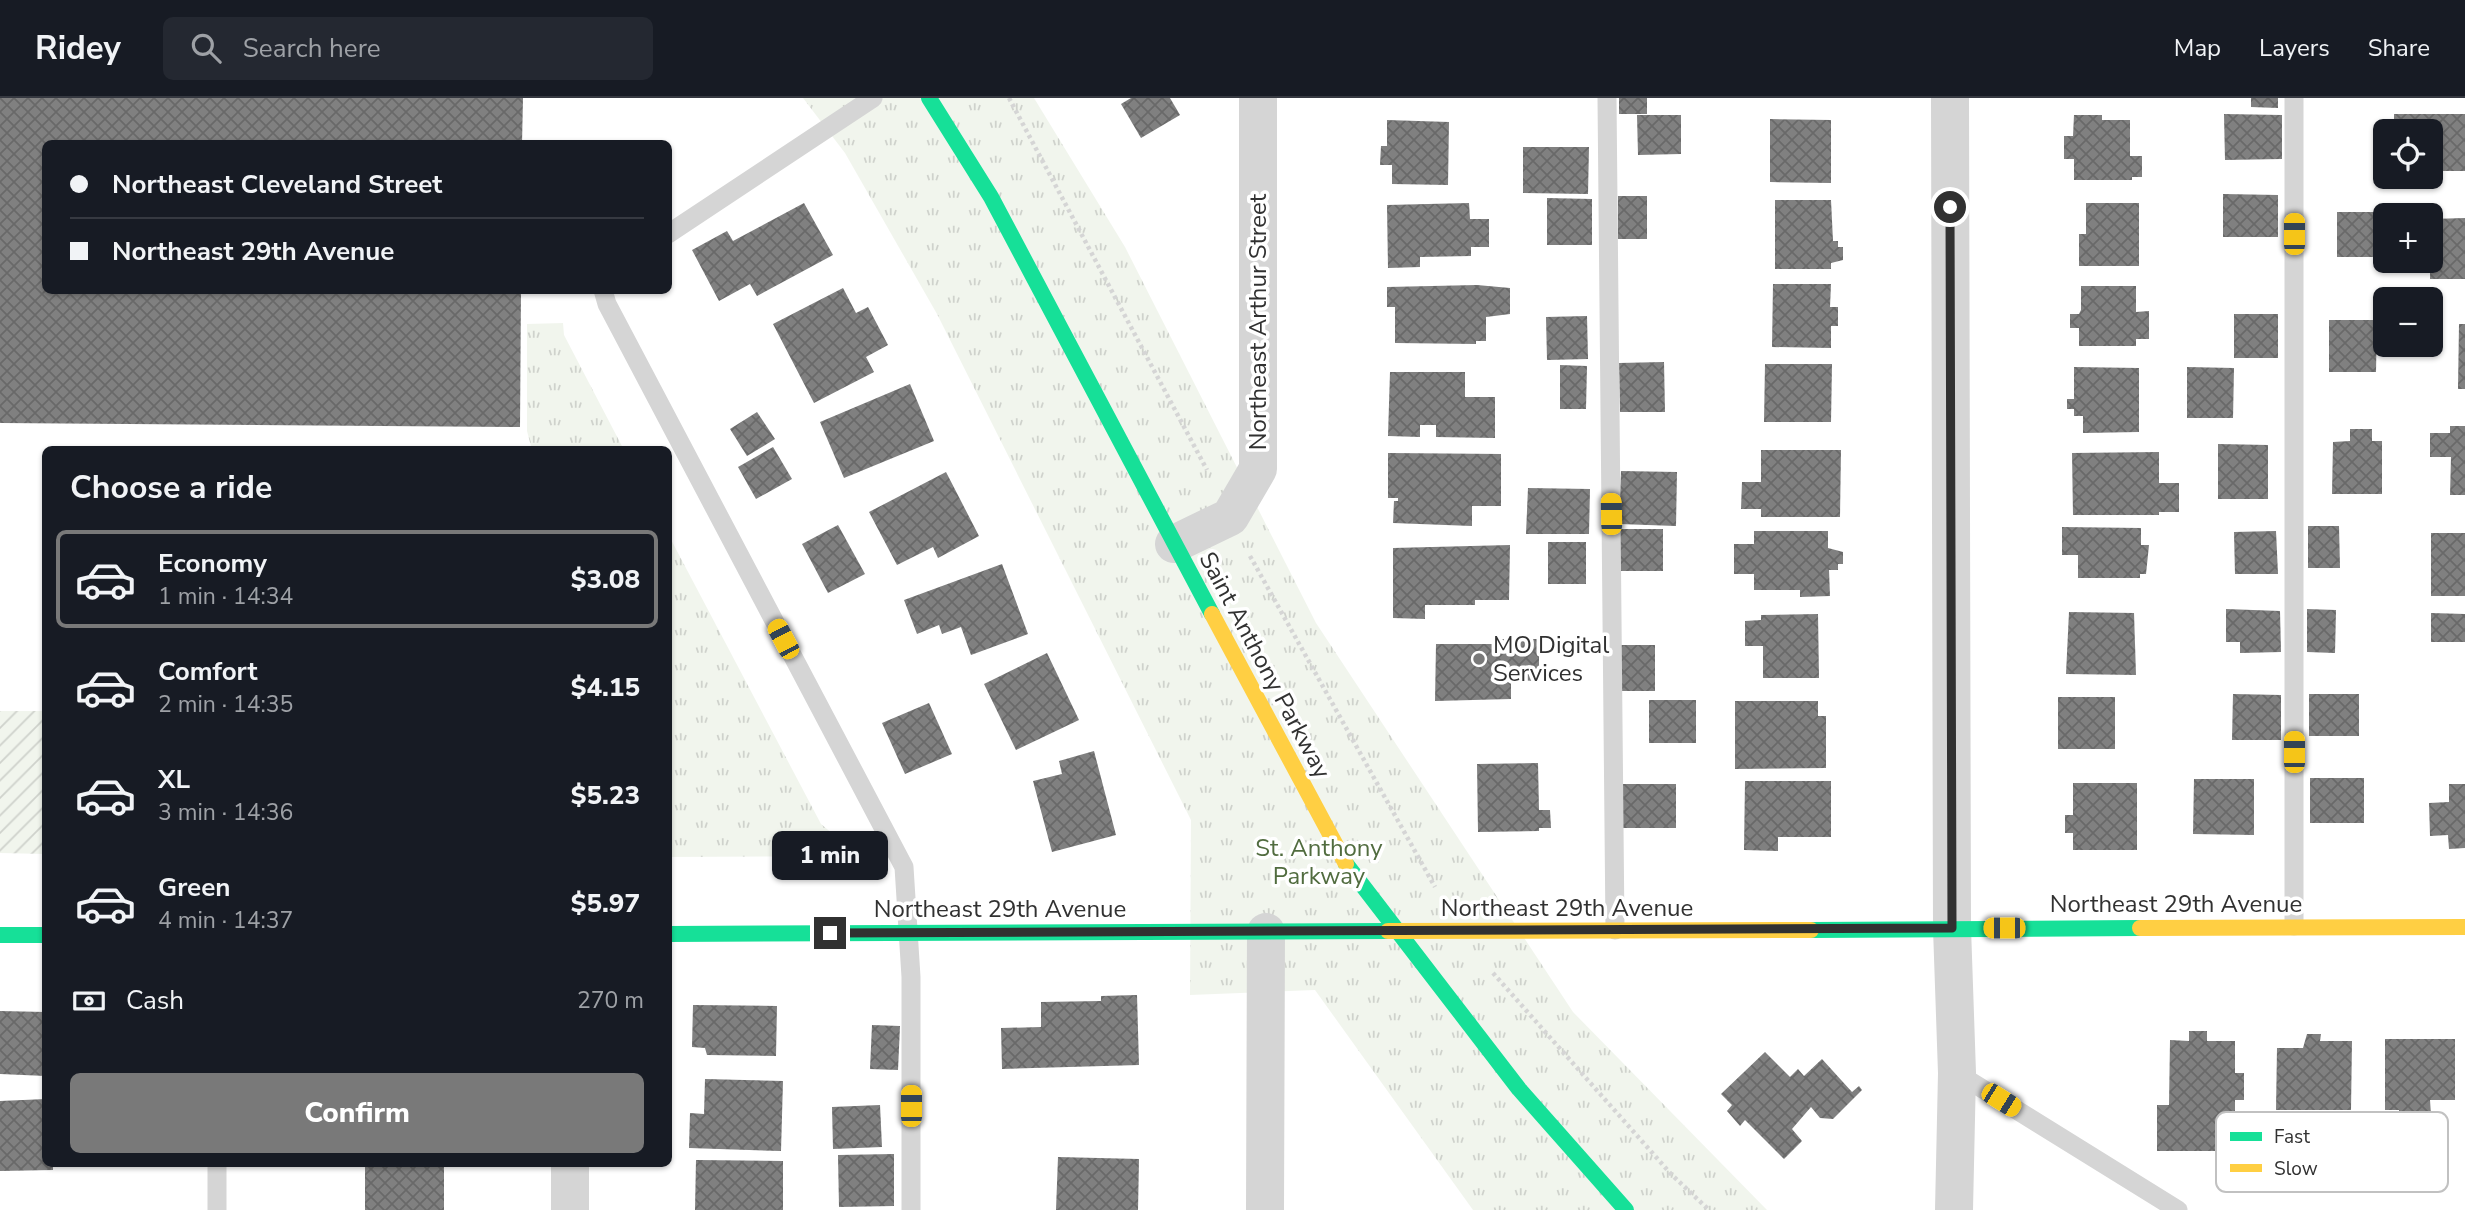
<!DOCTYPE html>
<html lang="en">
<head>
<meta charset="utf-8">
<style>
	body { margin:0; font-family:"Nunito Sans",sans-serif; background:#242831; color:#f1f3f6; height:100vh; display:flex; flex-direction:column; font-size:26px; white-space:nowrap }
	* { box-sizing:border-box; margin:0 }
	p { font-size:23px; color:#9ea1a6 }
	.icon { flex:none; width:38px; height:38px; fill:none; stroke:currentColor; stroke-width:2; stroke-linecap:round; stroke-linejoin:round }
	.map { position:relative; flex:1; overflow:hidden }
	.sheet { position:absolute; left:42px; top:348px; width:630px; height:721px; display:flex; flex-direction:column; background:#171b24; border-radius:10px; box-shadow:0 2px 5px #0004 }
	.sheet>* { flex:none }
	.guide { position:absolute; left:42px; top:42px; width:630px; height:154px; border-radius:10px; box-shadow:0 2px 5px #0004; display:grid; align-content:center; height:154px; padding:0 28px; background:#171b24 }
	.controls { position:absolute; left:2373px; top:21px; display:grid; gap:14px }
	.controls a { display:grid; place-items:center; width:70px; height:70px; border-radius:10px; background:#171b24; box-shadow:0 2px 5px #0004; font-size:35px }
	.end { position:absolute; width:32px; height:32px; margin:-16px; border:9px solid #313131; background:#fff; box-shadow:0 0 0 4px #fff }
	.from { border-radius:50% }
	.bubble { position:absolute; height:49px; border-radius:10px; background:#171b24; box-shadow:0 2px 5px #0004; font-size:23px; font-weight:800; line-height:49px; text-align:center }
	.car { position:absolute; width:21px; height:42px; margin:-21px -10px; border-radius:9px; box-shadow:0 0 5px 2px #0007; background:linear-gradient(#f5c518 24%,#345 0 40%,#f5c518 0 76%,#345 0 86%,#f5c518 0) }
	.guide b { display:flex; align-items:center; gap:24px; height:66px; font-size:26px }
	.guide b+b { border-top:2px solid #363941 }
	.guide i { width:18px; height:18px; background:#f1f3f6 }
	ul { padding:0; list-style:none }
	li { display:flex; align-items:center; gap:21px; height:98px; margin:0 14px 10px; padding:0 14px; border:4px solid transparent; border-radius:10px }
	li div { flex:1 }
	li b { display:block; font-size:26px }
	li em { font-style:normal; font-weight:800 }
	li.active { border-color:#797979 }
	li>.icon { width:63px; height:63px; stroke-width:1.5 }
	h2 { padding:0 28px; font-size:32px; line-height:84px }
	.pay { display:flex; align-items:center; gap:18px; height:77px; padding:0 28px; font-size:26px }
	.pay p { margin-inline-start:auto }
	.cta { display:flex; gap:14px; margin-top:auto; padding:14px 28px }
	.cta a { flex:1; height:80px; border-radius:10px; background:#797979; color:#fff; font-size:28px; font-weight:800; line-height:80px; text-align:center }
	header { display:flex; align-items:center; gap:42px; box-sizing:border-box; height:98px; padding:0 35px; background:#171b24; border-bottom:2px solid #363941 }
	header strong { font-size:33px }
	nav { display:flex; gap:38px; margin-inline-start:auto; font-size:24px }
	.search { width:490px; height:63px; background:#242831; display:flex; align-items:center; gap:18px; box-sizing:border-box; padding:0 24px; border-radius:10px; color:#9ea1a6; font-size:26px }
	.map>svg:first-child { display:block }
</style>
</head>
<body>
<header>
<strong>Ridey</strong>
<div class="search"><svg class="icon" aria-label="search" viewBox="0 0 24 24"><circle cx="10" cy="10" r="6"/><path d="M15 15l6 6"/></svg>Search here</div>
<nav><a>Map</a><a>Layers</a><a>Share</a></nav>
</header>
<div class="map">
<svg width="2465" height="1112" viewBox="0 0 2465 1112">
	<defs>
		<pattern id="grass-tufts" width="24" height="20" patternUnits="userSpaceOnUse" patternTransform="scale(1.75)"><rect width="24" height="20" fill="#f1f5ed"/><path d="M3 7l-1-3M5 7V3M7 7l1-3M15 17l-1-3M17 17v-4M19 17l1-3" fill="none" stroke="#cfd2cc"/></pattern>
		<pattern id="garden-furrows" width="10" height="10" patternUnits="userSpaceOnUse" patternTransform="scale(1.75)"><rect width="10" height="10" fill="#f1f5ed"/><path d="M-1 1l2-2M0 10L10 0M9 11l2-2" fill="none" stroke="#cfd2cc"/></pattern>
		<pattern id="building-cross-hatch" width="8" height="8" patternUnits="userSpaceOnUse" patternTransform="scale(1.75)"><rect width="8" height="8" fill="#808080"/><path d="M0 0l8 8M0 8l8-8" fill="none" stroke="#696969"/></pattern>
	</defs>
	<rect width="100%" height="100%" fill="#fff"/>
	<g fill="url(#grass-tufts)">
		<path d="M803,0H1034L1125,149L1316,525L1573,914L1767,1112H1473L1315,892L1190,897L1191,722L937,216L845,55Z"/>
		<path d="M563,225L564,237L624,352H532L527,333V226Z"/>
		<path d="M668,436L821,726L859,758L669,759Z"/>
	</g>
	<path fill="url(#garden-furrows)" d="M0,613H45V756L0,755Z"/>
	<g fill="url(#building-cross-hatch)">
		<path d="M0,0H523L522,46H46V192H521L520,329L0,325Z"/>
		<path d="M1131,0H1170L1180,17L1141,40L1121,6Z"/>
		<rect x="1619" y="0" width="28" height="16"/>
		<path d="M2251,0H2278V10L2251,9Z"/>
		<path d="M2224,16L2282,17V61L2225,62Z"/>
		<path d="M2394,16H2465V73H2441V67H2431V44H2440V38H2431V33H2394Z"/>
		<path d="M1637,17H1681V56L1638,57Z"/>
		<path d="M2074,17H2102V22H2130V58H2142V79H2132V82H2074V61H2064V38H2073Z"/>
		<path d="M1770,21L1831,22V85L1770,84Z"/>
		<path d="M1387,22L1449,24L1448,87L1392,86V67H1380L1381,48H1387Z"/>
		<path d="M1523,49H1589L1588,96L1523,95Z"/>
		<path d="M2223,96L2278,97V139H2223Z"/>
		<rect x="1618" y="98" width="29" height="43"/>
		<path d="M1547,100L1592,101V147H1547Z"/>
		<path d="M1775,102H1831L1833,143H1838V149H1843V162L1831,165V171H1775Z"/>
		<path d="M804,105L833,157L757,198L750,186L719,203L692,152L727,133L733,143Z"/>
		<path d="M1469,105L1470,121H1489V149H1471V158L1420,159V169L1388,170L1387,107Z"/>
		<path d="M2086,105H2139V168H2079V136H2086Z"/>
		<rect x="2337" y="114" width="43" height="45"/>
		<path d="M2465,120V181H2430L2431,121Z"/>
		<path d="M1773,186H1831L1830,209H1838V228H1831V250L1772,249Z"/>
		<path d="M1477,187L1510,190V216L1486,219V243H1476V246L1395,245V209H1387V189Z"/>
		<path d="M2081,188H2136V214L2149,213V241H2136V248H2079V230H2070V216H2079L2081,212Z"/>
		<path d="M843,190L856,215L868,209L888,247L866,259L874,274L814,305L773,226Z"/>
		<rect x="2234" y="216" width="44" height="44"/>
		<path d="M1587,218L1588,261L1547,262L1546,219Z"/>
		<path d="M2329,222H2377L2376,274H2329Z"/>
		<path d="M2459,226H2465V291H2458Z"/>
		<path d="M1664,264L1665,314H1620L1619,265Z"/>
		<path d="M1765,266H1832L1831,324H1764Z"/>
		<path d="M1560,267L1587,268L1586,311H1560Z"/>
		<path d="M2074,269L2139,270V334L2083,335V318H2074V311H2067V301H2074Z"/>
		<path d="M2187,269L2234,270L2233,320H2187Z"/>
		<path d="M1390,274H1465V299H1495V340L1436,339V327H1420V339L1388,338Z"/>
		<path d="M910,286L934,343L844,380L820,324Z"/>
		<path d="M757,314L775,341L747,358L730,331Z"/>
		<path d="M2450,328H2465V397H2450L2451,359H2430V335H2450Z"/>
		<path d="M2350,331H2372V343H2382V396H2332L2333,344L2350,343Z"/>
		<path d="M2218,346L2268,347V401H2218Z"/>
		<path d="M773,349L792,381L756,401L738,369Z"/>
		<path d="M1761,352H1841L1840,419H1761V411H1741L1742,384H1761Z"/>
		<path d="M2159,354V385H2179V414H2159V417H2073L2072,355Z"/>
		<path d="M1388,355L1501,356V408H1472V428L1393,425L1394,403H1398V400H1388Z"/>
		<path d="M1621,373L1677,374L1676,428L1619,426Z"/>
		<path d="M946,374L979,438L938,460L933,449L897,467L869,414Z"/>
		<path d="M1528,390L1590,391L1589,436H1526Z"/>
		<path d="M838,427L865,476L828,495L802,446Z"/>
		<path d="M2308,428H2339L2340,470H2308Z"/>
		<path d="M2062,429L2141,430V447H2149L2146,476H2140V480H2078V457H2062Z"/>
		<rect x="1620" y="431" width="43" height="42"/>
		<path d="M1754,433H1828V450L1843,454V466H1838V472H1829L1830,498L1800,499V492H1754V476H1734V446H1754Z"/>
		<path d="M2276,433L2278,476H2235L2234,434Z"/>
		<rect x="2431" y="435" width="34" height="63"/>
		<rect x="1548" y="444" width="38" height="42"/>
		<path d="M1510,447L1509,502H1475V507H1425V521L1393,520V450Z"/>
		<path d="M1002,466L1028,536L971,557L961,529L942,536L939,527L917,536L904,502Z"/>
		<path d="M2226,511L2280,513L2281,554L2240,555V544H2226Z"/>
		<path d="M2307,511L2336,512L2335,555L2307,554Z"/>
		<path d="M2069,514L2134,515L2136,577L2066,576Z"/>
		<path d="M2431,515L2465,516V544H2431Z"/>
		<path d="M1818,516L1819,580H1763V548H1745V523L1761,522V517Z"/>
		<path d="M1495,541H1539V583L1511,582V601L1435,603L1436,546H1495Z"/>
		<rect x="1619" y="547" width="36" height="46"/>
		<path d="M1047,555L1079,622L1016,652L984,586Z"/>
		<path d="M2233,596L2281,597V642H2232Z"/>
		<rect x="2309" y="596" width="50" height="42"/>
		<rect x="2058" y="599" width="57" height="52"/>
		<rect x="1649" y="602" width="47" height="43"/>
		<path d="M1735,603H1818V618H1826V670L1735,671Z"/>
		<path d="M929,605L952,656L905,676L882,625Z"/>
		<path d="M1094,653L1116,737L1052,754L1033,683L1062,676L1059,663Z"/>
		<path d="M1538,665L1539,712H1550L1551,730H1539V733L1478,734L1477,666Z"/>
		<rect x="2310" y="680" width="54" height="45"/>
		<path d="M2194,681H2254V737L2193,736Z"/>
		<path d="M1745,683H1831V739H1778V753L1744,752Z"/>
		<path d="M2073,685H2137V752H2073V735H2065V717H2073Z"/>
		<rect x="1622" y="686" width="54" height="44"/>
		<path d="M2449,686H2465V750L2449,751L2448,737L2430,738L2429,705L2449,704Z"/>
		<path d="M1137,897L1139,967L1002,971L1001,930L1041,929V904L1101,903V898Z"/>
		<path d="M693,907L777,908L776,958L707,957L705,950L692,949Z"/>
		<path d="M0,913L46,914V978L0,976Z"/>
		<path d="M872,927L900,928L898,972L870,971Z"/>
		<path d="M2189,933H2207V943H2235V975H2244V1002H2235V1053H2157V1007H2169L2170,942L2189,943Z"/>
		<path d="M2307,936H2321L2320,943H2352L2351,1012H2276L2277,950H2303Z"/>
		<path d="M2385,941H2455V1002H2430L2432,1032H2399V1012H2385Z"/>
		<path d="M1765,954L1790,979L1798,971L1804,978L1822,961L1852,994L1859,988L1862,992L1833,1021L1820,1020L1811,1009L1792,1031L1802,1043L1784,1061L1745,1022L1740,1028L1727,1013L1732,1007L1721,996Z"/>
		<path d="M705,981L783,983L781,1053L689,1050L690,1015L704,1016Z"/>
		<path d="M46,1001V1066H53V1072L0,1073V1003Z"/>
		<path d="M880,1007L882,1049L833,1051L832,1009Z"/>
		<path d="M894,1056V1108L839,1109L838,1057Z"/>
		<path d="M1058,1059L1139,1061L1138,1112H1056Z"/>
		<path d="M696,1062L783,1063V1112H695Z"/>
		<rect x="365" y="1066" width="79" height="46"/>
	</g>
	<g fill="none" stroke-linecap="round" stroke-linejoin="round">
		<g stroke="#d5d5d5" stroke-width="4.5" stroke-dasharray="3.5 3.5" stroke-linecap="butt">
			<path d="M1009,0L1207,372"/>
			<path d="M1250,458L1435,789"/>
			<path d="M1493,875L1671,1076L1709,1112"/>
		</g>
		<g stroke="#d5d5d5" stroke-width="19">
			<path d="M1607,0L1615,832"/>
			<path d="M2294,0V828"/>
			<path d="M668,136L873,0"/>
			<path d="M603,192L607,206L904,769L911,879V1112"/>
			<path d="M1957,975L2178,1112"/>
			<path d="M217,1112V1066"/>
		</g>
		<g stroke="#d5d5d5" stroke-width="38">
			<path d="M1950,0L1952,830L1957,975L1954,1112"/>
			<path d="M1174,446L1230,419L1258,371V0"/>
			<path d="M570,1112V1066"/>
			<path d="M1265,1112L1266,834"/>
		</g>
		<g stroke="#16e098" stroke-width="16">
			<path d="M929,0L991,99L1212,516"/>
			<path d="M1346,766L1519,991L1626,1112"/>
			<path d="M1811,832L2140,830"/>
			<path d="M668,836L1388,833"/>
			<path d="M0,837H46"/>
		</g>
		<g stroke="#ffcf43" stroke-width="16">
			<path d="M1212,516L1346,766"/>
			<path d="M2140,830L2465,829"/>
			<path d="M1388,833L1811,832"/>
		</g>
	</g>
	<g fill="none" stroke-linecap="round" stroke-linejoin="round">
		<path stroke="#313131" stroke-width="9" d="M830,835L1952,830L1950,109"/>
	</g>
	<circle fill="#797979" stroke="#fff" stroke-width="2.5" cx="1479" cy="561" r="7"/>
	<g text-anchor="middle" stroke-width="7" stroke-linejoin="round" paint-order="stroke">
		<g font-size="24" fill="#313131" stroke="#fff">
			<text transform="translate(1258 224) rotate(-90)" y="8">Northeast Arthur Street</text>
			<text transform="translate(1265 567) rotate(62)" y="8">Saint Anthony Parkway</text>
			<text x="2176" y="814">Northeast 29th Avenue</text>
			<text x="1567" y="818">Northeast 29th Avenue</text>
			<text x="1000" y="819">Northeast 29th Avenue</text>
		</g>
		<g font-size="24" fill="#313131" stroke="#fff" text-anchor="start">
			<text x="1493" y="555">MO Digital<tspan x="1493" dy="28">Services</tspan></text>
		</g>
		<g font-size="24" fill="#516c3f" stroke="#fff">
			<text x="1319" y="758">St. Anthony<tspan x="1319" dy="28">Parkway</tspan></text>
		</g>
	</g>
	<rect x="2216" y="1014" width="232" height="80" rx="10" fill="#fff" stroke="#c1c1c1" stroke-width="2"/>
	<rect x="2230" y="1034" width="32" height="9" fill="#16e098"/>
	<rect x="2230" y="1066" width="32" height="8" fill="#ffcf43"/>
	<g font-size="19" fill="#313131">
		<text x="2274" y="1045">Fast</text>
		<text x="2274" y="1077">Slow</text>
	</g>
</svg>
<div class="controls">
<a><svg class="icon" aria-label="locate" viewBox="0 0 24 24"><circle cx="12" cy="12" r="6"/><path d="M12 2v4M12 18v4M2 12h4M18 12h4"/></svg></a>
<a>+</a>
<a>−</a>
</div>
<i class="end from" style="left:1950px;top:109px"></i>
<i class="end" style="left:830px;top:835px"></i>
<div class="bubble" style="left:772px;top:733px;width:116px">1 min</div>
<i class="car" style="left:2294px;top:136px;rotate:0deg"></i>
<i class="car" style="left:1611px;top:416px;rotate:359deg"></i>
<i class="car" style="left:783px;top:541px;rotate:332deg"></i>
<i class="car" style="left:2294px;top:654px;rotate:0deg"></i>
<i class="car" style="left:2004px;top:830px;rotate:270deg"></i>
<i class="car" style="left:2001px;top:1002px;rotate:122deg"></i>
<i class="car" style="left:911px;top:1008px;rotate:0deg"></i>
<div class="guide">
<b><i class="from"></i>Northeast Cleveland Street</b>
<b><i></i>Northeast 29th Avenue</b>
</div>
<section class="sheet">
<h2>Choose a ride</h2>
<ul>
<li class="active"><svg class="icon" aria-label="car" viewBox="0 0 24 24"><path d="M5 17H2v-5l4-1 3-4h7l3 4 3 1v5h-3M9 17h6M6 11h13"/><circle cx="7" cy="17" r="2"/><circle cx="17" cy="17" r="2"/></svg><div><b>Economy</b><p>1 min · 14:34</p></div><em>$3.08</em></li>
<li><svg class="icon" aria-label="car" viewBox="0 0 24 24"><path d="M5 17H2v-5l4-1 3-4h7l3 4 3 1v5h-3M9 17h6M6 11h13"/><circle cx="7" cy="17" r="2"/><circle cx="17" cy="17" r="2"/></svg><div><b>Comfort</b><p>2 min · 14:35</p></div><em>$4.15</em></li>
<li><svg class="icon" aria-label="car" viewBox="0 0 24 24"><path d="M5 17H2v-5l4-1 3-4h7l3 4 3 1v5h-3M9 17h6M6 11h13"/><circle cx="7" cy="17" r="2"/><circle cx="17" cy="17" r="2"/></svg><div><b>XL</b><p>3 min · 14:36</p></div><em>$5.23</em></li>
<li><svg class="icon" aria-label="car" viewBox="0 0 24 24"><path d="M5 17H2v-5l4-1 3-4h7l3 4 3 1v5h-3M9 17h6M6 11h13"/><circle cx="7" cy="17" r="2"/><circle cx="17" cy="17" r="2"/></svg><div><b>Green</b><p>4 min · 14:37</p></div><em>$5.97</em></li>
</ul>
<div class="pay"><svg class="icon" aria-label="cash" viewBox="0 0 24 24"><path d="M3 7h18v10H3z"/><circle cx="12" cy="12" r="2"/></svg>Cash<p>270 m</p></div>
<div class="cta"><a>Confirm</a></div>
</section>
</div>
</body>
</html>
